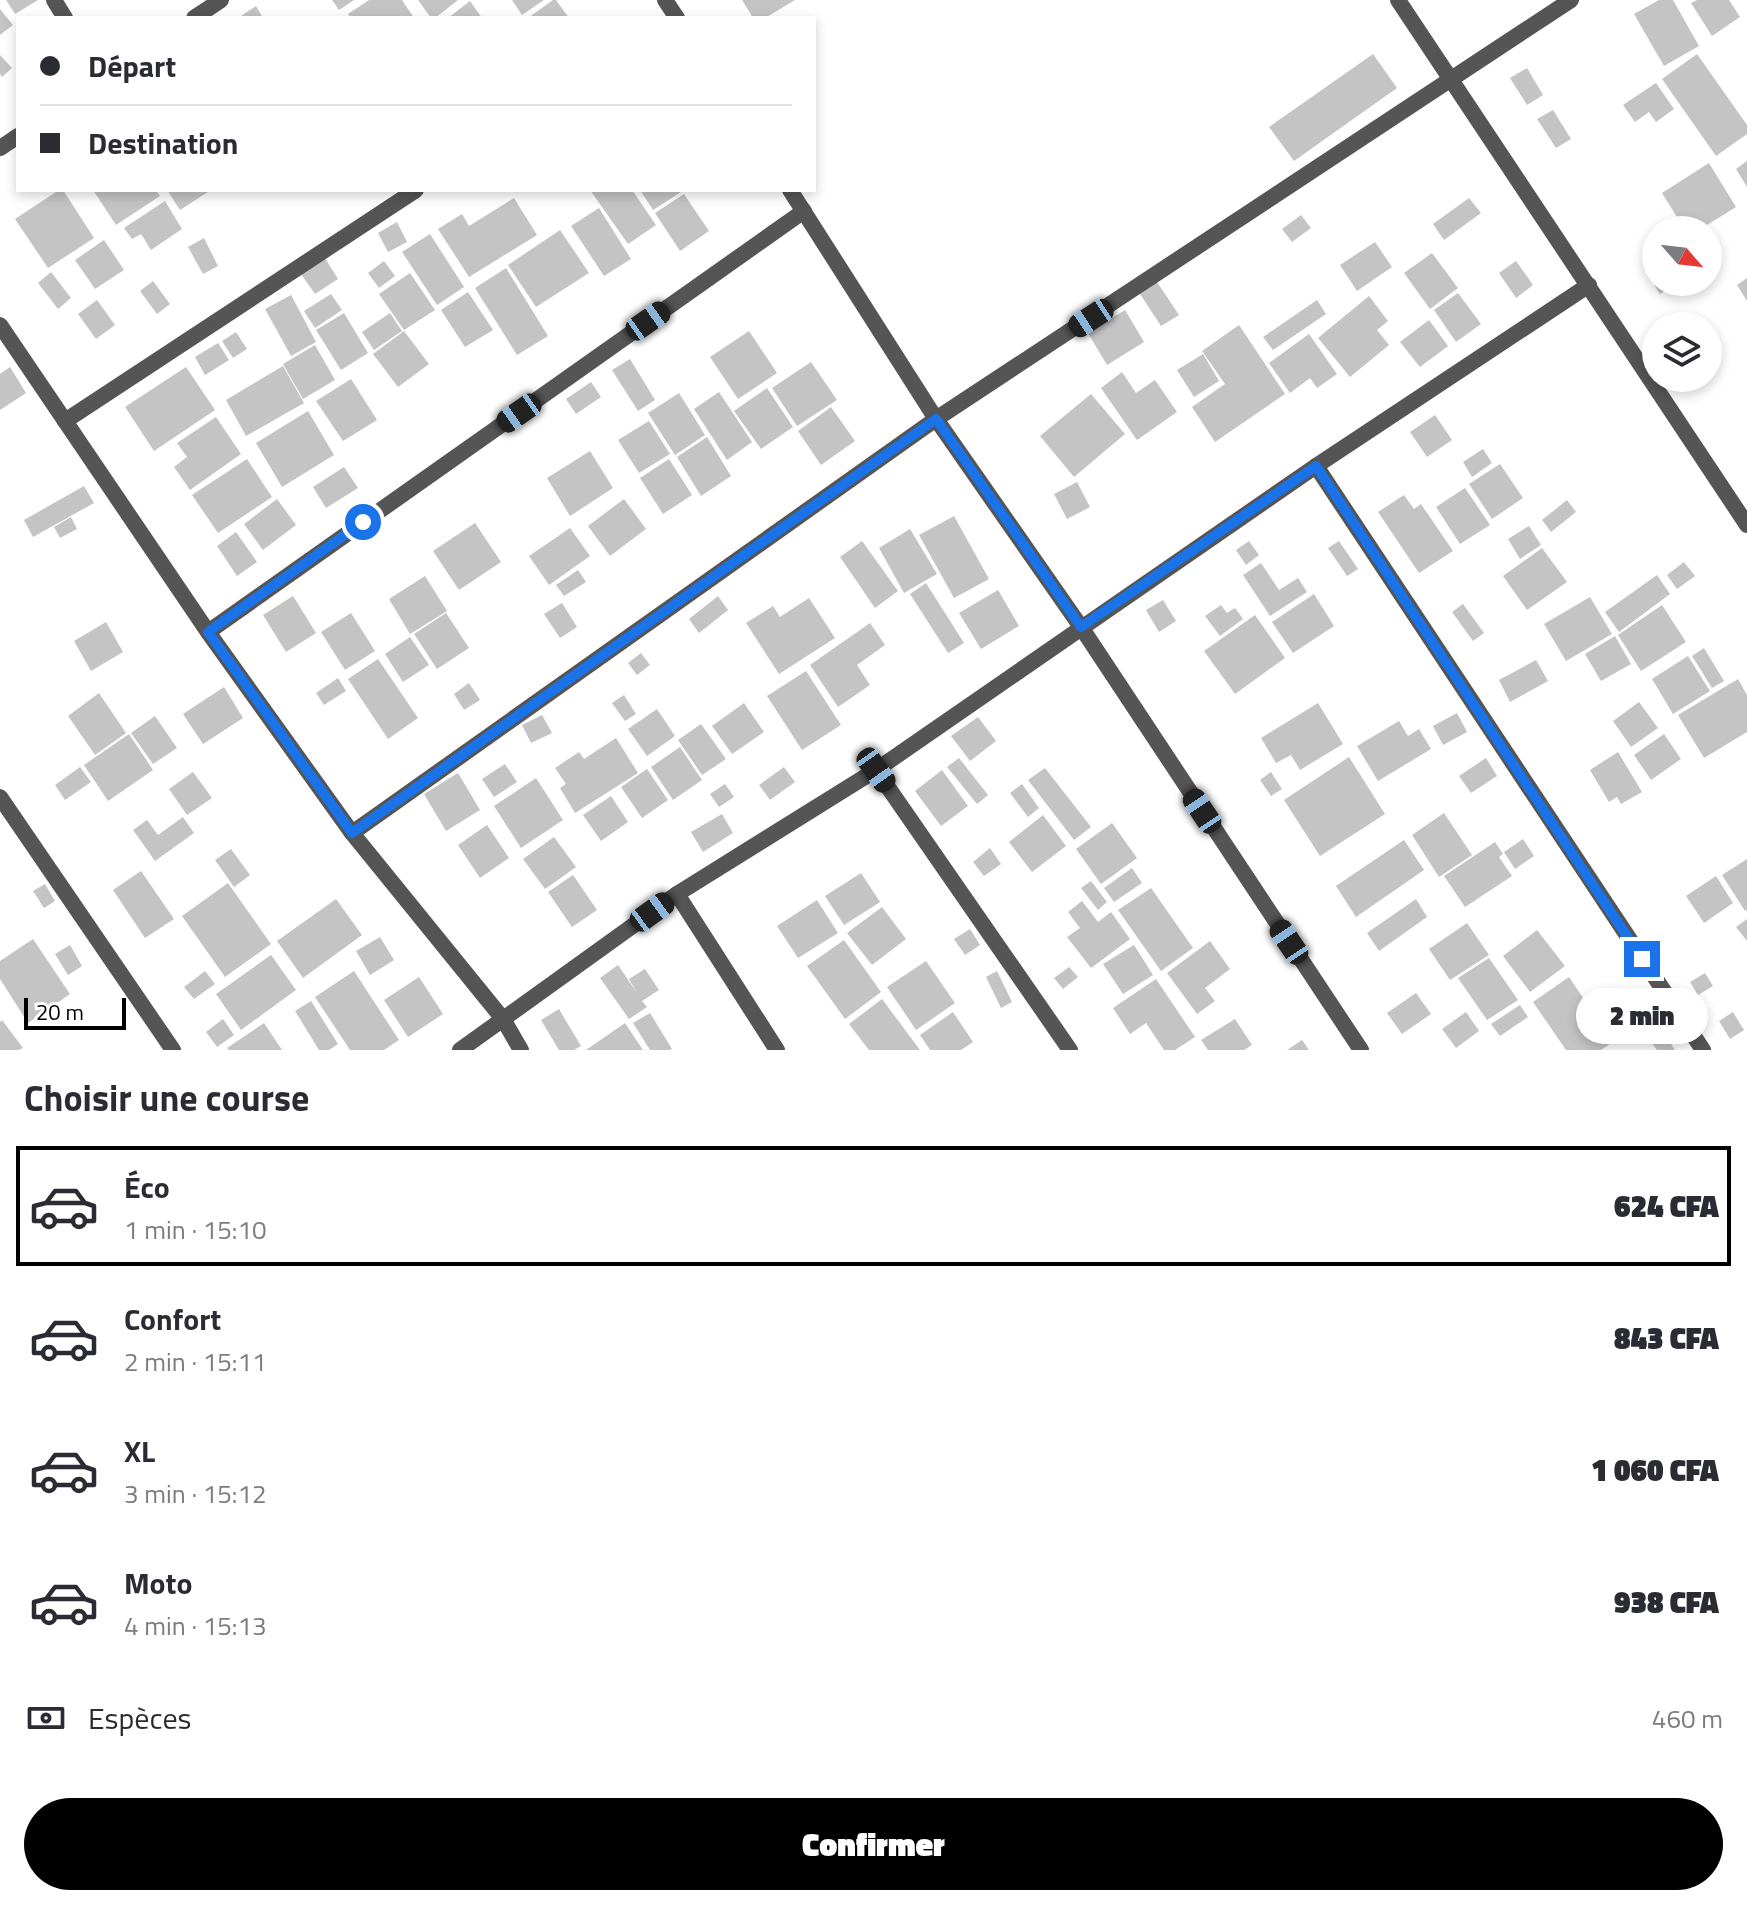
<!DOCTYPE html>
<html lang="fr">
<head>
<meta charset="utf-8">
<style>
	body { margin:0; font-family:"Titillium Web",sans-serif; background:#f2f2f3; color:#2b2b33; height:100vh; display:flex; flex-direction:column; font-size:30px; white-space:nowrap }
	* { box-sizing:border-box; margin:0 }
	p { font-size:26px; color:#7c7c81 }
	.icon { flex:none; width:44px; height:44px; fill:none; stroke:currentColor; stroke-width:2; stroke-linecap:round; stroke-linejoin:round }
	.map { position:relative; height:1050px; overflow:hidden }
	.panel { display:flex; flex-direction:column; background:#fff; flex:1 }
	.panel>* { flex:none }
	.top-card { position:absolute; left:16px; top:16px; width:800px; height:176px; border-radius:0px; box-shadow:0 4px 12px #0003; display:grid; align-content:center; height:176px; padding:0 24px; background:#fff }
	.needle { width:52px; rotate:118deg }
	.fabs { position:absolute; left:1642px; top:216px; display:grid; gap:16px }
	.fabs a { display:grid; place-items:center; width:80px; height:80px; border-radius:50%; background:#fff; box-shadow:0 4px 12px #0003; font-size:40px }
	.scale { position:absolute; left:24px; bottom:20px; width:102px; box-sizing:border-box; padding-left:8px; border:4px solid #000; border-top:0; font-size:22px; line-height:28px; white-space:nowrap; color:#000; -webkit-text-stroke:6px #fff; paint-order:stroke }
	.end { position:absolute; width:36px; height:36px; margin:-18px; border:10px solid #1a73e8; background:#fff; box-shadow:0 0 0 4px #fff }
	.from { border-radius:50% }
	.bubble { position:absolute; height:56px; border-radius:28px; background:#fff; box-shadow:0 4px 12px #0003; font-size:26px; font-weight:800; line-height:56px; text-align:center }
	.car { position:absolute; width:24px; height:48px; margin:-24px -12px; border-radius:10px; box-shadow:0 0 6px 2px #0007; background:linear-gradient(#222 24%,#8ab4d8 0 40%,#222 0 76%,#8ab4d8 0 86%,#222 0) }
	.top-card b { display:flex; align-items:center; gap:28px; height:76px; font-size:30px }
	.top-card b+b { border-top:2px solid #e1e1e2 }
	.top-card i { width:20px; height:20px; background:#2b2b33 }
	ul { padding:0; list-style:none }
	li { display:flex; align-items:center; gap:24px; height:120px; margin:0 16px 12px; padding:0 8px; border:4px solid transparent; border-radius:0px }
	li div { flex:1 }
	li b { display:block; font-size:30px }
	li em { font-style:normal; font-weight:800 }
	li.selected { border-color:#000 }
	li>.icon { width:72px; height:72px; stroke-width:1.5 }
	h2 { padding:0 24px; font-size:36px; line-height:96px }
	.pay { display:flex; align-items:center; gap:20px; height:88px; padding:0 24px; font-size:30px }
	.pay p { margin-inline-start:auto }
	.button { display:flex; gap:16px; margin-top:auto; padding:16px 24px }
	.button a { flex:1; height:92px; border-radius:48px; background:#000; color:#fff; font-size:32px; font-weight:800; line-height:92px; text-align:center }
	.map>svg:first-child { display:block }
</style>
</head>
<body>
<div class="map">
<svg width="1747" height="1050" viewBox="0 0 1747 1050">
	<rect width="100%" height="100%" fill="#fff"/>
	<g fill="#c4c4c4">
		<path d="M6,0H38L15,14Z"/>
		<path d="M332,0H354L339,10Z"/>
		<path d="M369,0H402L414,18H351L348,14Z"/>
		<path d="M418,0H458L435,18H431Z"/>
		<path d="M512,0H544L522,15Z"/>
		<path d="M553,0H556L569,18H528Z"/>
		<path d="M742,0H795L765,18H753Z"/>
		<path d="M1659,0H1673L1699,46L1664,66L1634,14Z"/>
		<path d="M1697,0H1729L1740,17L1712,36L1691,3Z"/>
		<path d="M470,1L482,18H448Z"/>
		<path d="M256,6L263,18H238Z"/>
		<path d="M0,9L13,25L0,35Z"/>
		<path d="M1373,54L1397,88L1294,161L1269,127Z"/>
		<path d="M1697,54L1747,125V134L1716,156L1662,79Z"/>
		<path d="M0,55L12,68L2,77L0,74Z"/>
		<path d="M1527,68L1543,95L1527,105L1510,78Z"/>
		<path d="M1656,83L1674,109L1656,122L1649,112L1635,122L1623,105Z"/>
		<path d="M1553,110L1571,139L1556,148L1537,119Z"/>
		<path d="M1747,161V187L1736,169Z"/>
		<path d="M1709,163L1736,207L1699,230H1685L1662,193Z"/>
		<path d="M59,190H63L94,238L48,268L15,219Z"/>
		<path d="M93,190H156L160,196L116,225Z"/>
		<path d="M167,190H211L180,210Z"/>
		<path d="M590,190H632L656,225L628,244Z"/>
		<path d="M640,190H684L653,210Z"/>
		<path d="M684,194L709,231L680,251L655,213Z"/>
		<path d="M514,198L537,235L469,277L438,229L462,214L469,226Z"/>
		<path d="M1469,198L1481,213L1444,240L1433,224Z"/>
		<path d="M165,201L182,229L151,250L141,234L132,239L124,228Z"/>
		<path d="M599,208L631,259L604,276L571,226Z"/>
		<path d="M1301,215L1311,228L1292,242L1282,229Z"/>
		<path d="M397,222L407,242L388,252L378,233Z"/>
		<path d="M560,230L589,273L536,307L508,265Z"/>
		<path d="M430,234L464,287L437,305L402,252Z"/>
		<path d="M204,238L218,266L203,274L188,247Z"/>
		<path d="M104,240L124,270L95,289L75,260Z"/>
		<path d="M1375,242L1392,267L1357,291L1340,265Z"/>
		<path d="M1432,253L1458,288L1430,309L1404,273Z"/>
		<path d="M325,258L338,279L315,294L301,274Z"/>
		<path d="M384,261L395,276L379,288L368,273Z"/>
		<path d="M1516,261L1533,285L1516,298L1499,273Z"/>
		<path d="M506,268L548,336L517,355L475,288Z"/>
		<path d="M51,272L71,298L58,309L38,283Z"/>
		<path d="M410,273L435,310L404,330L379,294Z"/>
		<path d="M1656,277V282H1671L1673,285L1660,294L1651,280Z"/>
		<path d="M1747,278V301L1737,285Z"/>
		<path d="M153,281L170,304L157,314L140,291Z"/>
		<path d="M1157,282L1179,315L1161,326L1140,294Z"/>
		<path d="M468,292L493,330L465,347L441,310Z"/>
		<path d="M1458,293L1481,324L1456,342L1434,310Z"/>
		<path d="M331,294L342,310L315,328L304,311Z"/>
		<path d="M291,295L316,342L291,356L265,309Z"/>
		<path d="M1369,296L1388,321L1377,330L1389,345L1350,377L1318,338Z"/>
		<path d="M97,300L115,325L96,339L78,314Z"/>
		<path d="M1317,300L1326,314L1273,350L1263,337Z"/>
		<path d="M1125,310L1144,342L1107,365L1088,333Z"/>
		<path d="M344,313L368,353L341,370L316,330Z"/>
		<path d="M390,313L402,331L374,350L362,332Z"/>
		<path d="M1429,320L1448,346L1420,367L1400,342Z"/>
		<path d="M1239,325L1285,394L1215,442L1192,407L1225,384L1202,351Z"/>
		<path d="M404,331L429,364L398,387L373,354Z"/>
		<path d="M749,331L777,373L738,399L710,357Z"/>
		<path d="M236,332L247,349L233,358L222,341Z"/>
		<path d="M1309,334L1337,374L1317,388L1310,378L1290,393L1269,363Z"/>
		<path d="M218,343L229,360L205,375L195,357Z"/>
		<path d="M315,345L335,380L303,399L283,364Z"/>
		<path d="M1203,354L1219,381L1194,397L1177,370Z"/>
		<path d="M630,359L655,400L638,411L612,370Z"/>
		<path d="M811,362L837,400L797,426L772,388Z"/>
		<path d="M283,366L304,403L246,436L226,400Z"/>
		<path d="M10,367L26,393L0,410V374Z"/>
		<path d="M186,367L215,410L154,451L125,407Z"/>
		<path d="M1122,372L1136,393L1155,380L1177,412L1137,440L1101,388Z"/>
		<path d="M351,379L377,420L343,441L316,401Z"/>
		<path d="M591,382L601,397L576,414L566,399Z"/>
		<path d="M767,388L793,427L761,449L734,411Z"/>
		<path d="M719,392L752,442L727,460L694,409Z"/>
		<path d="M679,393L705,435L675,455L648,413Z"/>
		<path d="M1091,394L1125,434L1074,477L1040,436Z"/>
		<path d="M831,407L855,441L821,465L798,431Z"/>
		<path d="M308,411L334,455L282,487L256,443Z"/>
		<path d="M1435,415L1452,440L1427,457L1410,432Z"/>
		<path d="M216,417L241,454L190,490L174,467L187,457L177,443Z"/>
		<path d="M649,421L670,454L639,473L618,440Z"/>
		<path d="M707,437L731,476L701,496L677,457Z"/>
		<path d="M1483,449L1492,463L1472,477L1463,462Z"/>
		<path d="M590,451L613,488L570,516L547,478Z"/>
		<path d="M247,459L272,497L218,533L192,495Z"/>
		<path d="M669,459L692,495L663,514L640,478Z"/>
		<path d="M1500,464L1523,498L1492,519L1469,484Z"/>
		<path d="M344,467L358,488L326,508L313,487Z"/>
		<path d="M1077,482L1090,507L1067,519L1054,494Z"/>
		<path d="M84,486L94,503L33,537L24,520Z"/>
		<path d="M1465,488L1490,525L1460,544L1436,507Z"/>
		<path d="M1404,495L1414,509L1421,504L1453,551L1419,573L1378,512Z"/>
		<path d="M277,499L296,525L263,550L244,524Z"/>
		<path d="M624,499L646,529L610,556L588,526Z"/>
		<path d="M1567,500L1576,512L1551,532L1542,520Z"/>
		<path d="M954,516L989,579L954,598L919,535Z"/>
		<path d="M71,517L77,529L60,538L54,527Z"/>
		<path d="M475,523L501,562L459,590L433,551Z"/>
		<path d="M1529,526L1541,545L1520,559L1508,539Z"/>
		<path d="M570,528L590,556L549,585L529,556Z"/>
		<path d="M910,529L937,574L904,593L879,548Z"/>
		<path d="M236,532L257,562L237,576L217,546Z"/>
		<path d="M862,541L898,591L875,608L840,557Z"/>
		<path d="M1249,541L1259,555L1246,565L1236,550Z"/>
		<path d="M1339,541L1358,569L1347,576L1328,548Z"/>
		<path d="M1542,548L1567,582L1527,610L1503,576Z"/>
		<path d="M1684,562L1695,576L1677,589L1667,575Z"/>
		<path d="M1261,563L1279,590L1298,578L1307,592L1270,616L1243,575Z"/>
		<path d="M578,570L586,582L564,596L556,585Z"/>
		<path d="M1657,575L1670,594L1619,632L1605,612Z"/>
		<path d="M425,576L447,611L410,634L389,599Z"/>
		<path d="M926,583L964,643L948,653L910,594Z"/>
		<path d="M998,590L1019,626L981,649L959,613Z"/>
		<path d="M1314,594L1334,626L1293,653L1272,622Z"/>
		<path d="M293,596L316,633L286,652L263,615Z"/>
		<path d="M718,596L728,610L699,633L689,619Z"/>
		<path d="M1590,597L1612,634L1566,661L1544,624Z"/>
		<path d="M809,598L835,638L779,674L746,623L773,606L780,617Z"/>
		<path d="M1163,600L1176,621L1159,632L1146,610Z"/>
		<path d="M562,603L577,627L560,638L544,614Z"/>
		<path d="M1463,604L1484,633L1473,641L1452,612Z"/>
		<path d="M1221,605L1227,613L1235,608L1243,619L1220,636L1205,616Z"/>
		<path d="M1662,605L1686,642L1641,671L1618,635Z"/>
		<path d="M351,613L375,651L345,670L321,632Z"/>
		<path d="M446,613L469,648L437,669L414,634Z"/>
		<path d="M1255,615L1285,658L1235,694L1204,651Z"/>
		<path d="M106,622L123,652L91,671L74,641Z"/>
		<path d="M870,623L885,645L857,665L870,685L838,707L810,665Z"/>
		<path d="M1615,636L1631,664L1601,681L1585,654Z"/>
		<path d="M410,637L429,665L403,682L385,654Z"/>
		<path d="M1704,648L1724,681L1712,688L1692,656Z"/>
		<path d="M641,653L650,665L637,675L628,663Z"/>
		<path d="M1688,656L1710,691L1673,714L1652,679Z"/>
		<path d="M378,659L418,718L388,739L348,679Z"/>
		<path d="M1536,660L1548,681L1510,702L1499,680Z"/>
		<path d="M806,671L841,725L802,750L767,696Z"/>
		<path d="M338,678L346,691L324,705L316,693Z"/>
		<path d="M1738,679L1747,695V732L1704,758L1678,715Z"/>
		<path d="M469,683L480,700L464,710L454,694Z"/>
		<path d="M224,687L243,718L203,744L183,714Z"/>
		<path d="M99,693L126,733L95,755L68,716Z"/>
		<path d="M624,695L636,714L625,721L612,703Z"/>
		<path d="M1639,702L1658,728L1631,747L1613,721Z"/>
		<path d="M744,703L764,732L732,754L712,726Z"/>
		<path d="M1318,703L1343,744L1300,770L1291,755L1276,763L1261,738Z"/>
		<path d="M657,709L675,736L647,756L628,729Z"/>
		<path d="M1457,713L1467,732L1443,745L1433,726Z"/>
		<path d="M542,715L552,733L531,743L522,725Z"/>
		<path d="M155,716L177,748L153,764L131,733Z"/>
		<path d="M978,717L996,741L970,761L951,736Z"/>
		<path d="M1399,721L1408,736L1419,729L1431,749L1378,781L1357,746Z"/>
		<path d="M701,724L726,759L702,775L678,740Z"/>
		<path d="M129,734L153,770L108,801L84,765Z"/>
		<path d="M1664,734L1681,759L1651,780L1634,755Z"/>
		<path d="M616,738L638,773L575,813L560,788L566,784L555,768L579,752L584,759Z"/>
		<path d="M680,747L702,780L673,800L651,767Z"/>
		<path d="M1618,752L1642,792L1621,804L1617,797L1609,802L1590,770Z"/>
		<path d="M1349,757L1385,814L1320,856L1284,800Z"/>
		<path d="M959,758L988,795L977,804L947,767Z"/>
		<path d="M1486,758L1497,776L1471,793L1459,776Z"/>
		<path d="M505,764L517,782L494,797L482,779Z"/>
		<path d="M80,767L91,782L65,800L55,785Z"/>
		<path d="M784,767L795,782L770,800L759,785Z"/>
		<path d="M1045,768L1091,827L1074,840L1028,780Z"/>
		<path d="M647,769L668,800L642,818L621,787Z"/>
		<path d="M942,770L968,806L941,826L915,791Z"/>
		<path d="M193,772L212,798L187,815L169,789Z"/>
		<path d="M1271,772L1282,789L1271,796L1260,780Z"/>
		<path d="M458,773L480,810L446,831L424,794Z"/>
		<path d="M536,778L563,820L521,848L494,806Z"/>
		<path d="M725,784L734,797L719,807L710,794Z"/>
		<path d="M1022,784L1039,808L1028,817L1010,793Z"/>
		<path d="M611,796L628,822L601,841L583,815Z"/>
		<path d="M1444,813L1472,855L1439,877L1412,835Z"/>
		<path d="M722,814L733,833L703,852L691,832Z"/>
		<path d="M1043,815L1066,846L1032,872L1009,842Z"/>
		<path d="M183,817L194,833L155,861L133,830L147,820L158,835Z"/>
		<path d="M1112,823L1137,858L1101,884L1076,849Z"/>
		<path d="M487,825L509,858L480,878L458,845Z"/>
		<path d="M554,837L576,867L545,889L523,859Z"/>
		<path d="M1523,839L1534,856L1515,869L1504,852Z"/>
		<path d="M1404,840L1424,870L1356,917L1336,886Z"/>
		<path d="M1495,842L1503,854L1499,857L1512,876L1465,907L1444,876Z"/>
		<path d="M990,848L1001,864L984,876L973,862Z"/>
		<path d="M231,849L250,875L234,887L215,860Z"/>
		<path d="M1747,859V910L1745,911L1722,875Z"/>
		<path d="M1132,868L1142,883L1114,902L1104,888Z"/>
		<path d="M141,871L174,919L145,938L113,890Z"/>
		<path d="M861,873L880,902L844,925L825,896Z"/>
		<path d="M573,875L597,910L572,927L548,892Z"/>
		<path d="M1716,876L1733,903L1704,923L1686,896Z"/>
		<path d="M1091,881L1107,902L1098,910L1081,888Z"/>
		<path d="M228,883L271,944L225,977L182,916Z"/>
		<path d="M45,884L55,901L44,908L33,891Z"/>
		<path d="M1151,888L1193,948L1161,971L1118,910Z"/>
		<path d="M336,899L362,935L303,978L277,941Z"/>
		<path d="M1416,899L1427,917L1379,951L1367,933Z"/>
		<path d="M817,900L838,933L798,958L777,926Z"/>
		<path d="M1082,901L1098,922L1111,912L1130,939L1091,968L1067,937L1080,928L1068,912Z"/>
		<path d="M882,907L906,939L872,965L847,933Z"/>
		<path d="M1747,919V941L1736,927Z"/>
		<path d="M1467,923L1489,955L1450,980L1429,949Z"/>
		<path d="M970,929L980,945L965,955L954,939Z"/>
		<path d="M1537,930L1565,966L1530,992L1503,956Z"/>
		<path d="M380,937L394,960L370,975L356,951Z"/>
		<path d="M33,939L70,994L28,1023L0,979V961Z"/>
		<path d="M844,940L881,992L845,1019L807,966Z"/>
		<path d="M1210,941L1230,969L1205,988L1215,1001L1197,1014L1167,973Z"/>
		<path d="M70,945L82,966L68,975L55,954Z"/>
		<path d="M1134,945L1153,975L1123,994L1103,964Z"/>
		<path d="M271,955L296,990L241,1030L216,994Z"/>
		<path d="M1489,958L1518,1000L1487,1020L1458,978Z"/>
		<path d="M926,961L955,1003L916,1030L887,987Z"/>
		<path d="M618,965L637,993L629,979L645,969L659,990L642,1001L647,1007L629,1019L600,978Z"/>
		<path d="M1069,967L1078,977L1063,989L1054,978Z"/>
		<path d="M205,971L215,984L194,999L184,987Z"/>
		<path d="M354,971L399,1040L384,1050H350L315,997Z"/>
		<path d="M997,971L1012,1002L1001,1008L986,977Z"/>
		<path d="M1705,973L1713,986L1698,995L1690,982Z"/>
		<path d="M419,977L443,1014L408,1037L384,1000Z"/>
		<path d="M1569,977L1613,1042L1601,1050H1566L1533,1002Z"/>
		<path d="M1156,979L1195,1037L1175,1050H1164L1146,1023L1130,1034L1113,1008Z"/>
		<path d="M1416,993L1431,1014L1402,1034L1387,1013Z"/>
		<path d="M1618,997L1625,1009L1606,1021L1598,1009Z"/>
		<path d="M882,999L920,1050H869L849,1024Z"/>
		<path d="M311,1001L338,1044L329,1050H319L295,1011Z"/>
		<path d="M1520,1005L1528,1017L1500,1036L1491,1024Z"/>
		<path d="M559,1009L581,1046L574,1050H559L541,1020Z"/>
		<path d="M953,1012L973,1042L961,1050H930L920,1035Z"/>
		<path d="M1466,1012L1479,1031L1456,1048L1442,1029Z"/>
		<path d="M1733,1012L1744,1030L1730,1039L1719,1021Z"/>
		<path d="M650,1013L672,1049L669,1050H650L633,1023Z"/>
		<path d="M223,1019L234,1035L217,1047L206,1032Z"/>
		<path d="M1235,1019L1252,1045L1244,1050H1208L1201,1040Z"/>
		<path d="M2,1020L23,1048L19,1050H0V1022Z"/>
		<path d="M264,1023L282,1050H229L227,1048Z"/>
		<path d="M625,1023L643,1050H586Z"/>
		<path d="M1661,1029L1675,1050H1657L1648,1038Z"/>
		<path d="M1302,1040L1309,1050H1287Z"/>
	</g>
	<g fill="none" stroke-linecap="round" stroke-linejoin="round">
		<g stroke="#555" stroke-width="16">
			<path d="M54,0L65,18"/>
			<path d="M665,0L677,18"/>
			<path d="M1398,0L1747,525"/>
			<path d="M194,18L221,0"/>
			<path d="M0,148L18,136"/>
			<path d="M790,190L936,419L1081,627L1361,1050"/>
			<path d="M0,325L208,632L352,833L503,1019L521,1050"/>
			<path d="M65,421L416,190"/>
			<path d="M1316,466L1703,1050"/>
			<path d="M208,632L804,211"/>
			<path d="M876,770L1070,1050"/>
			<path d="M0,797L173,1050"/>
			<path d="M352,833L936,419L1571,0"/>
			<path d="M677,894L777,1050"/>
			<path d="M460,1050L677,894L876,770L1316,466L1589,285"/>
		</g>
	</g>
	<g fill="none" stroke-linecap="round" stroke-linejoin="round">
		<path stroke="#1a73e8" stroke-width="10" d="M363,522L208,632L352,833L936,419L1081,627L1316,466L1642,959"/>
	</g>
</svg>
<div class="fabs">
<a><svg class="needle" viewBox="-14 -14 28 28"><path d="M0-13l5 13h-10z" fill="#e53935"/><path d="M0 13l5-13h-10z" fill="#7c7c81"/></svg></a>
<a><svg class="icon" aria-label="layers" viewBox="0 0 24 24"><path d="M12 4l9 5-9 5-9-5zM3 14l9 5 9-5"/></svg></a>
</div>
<div class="scale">20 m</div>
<i class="end from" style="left:363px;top:522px"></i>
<i class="end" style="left:1642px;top:959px"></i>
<div class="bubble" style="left:1576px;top:988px;width:132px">2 min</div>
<i class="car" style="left:1091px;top:318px;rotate:237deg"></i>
<i class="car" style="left:648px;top:321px;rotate:55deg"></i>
<i class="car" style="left:519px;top:413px;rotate:235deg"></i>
<i class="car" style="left:876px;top:770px;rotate:145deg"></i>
<i class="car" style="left:1202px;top:811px;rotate:326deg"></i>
<i class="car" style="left:652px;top:912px;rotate:54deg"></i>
<i class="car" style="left:1289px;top:942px;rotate:326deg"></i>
<div class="top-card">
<b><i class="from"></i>Départ</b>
<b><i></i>Destination</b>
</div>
</div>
<section class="panel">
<h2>Choisir une course</h2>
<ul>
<li class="selected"><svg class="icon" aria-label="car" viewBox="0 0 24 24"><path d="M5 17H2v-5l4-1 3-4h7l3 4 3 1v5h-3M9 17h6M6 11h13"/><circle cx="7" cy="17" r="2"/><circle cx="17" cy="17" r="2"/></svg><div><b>Éco</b><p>1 min · 15:10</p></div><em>624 CFA</em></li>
<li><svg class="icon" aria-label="car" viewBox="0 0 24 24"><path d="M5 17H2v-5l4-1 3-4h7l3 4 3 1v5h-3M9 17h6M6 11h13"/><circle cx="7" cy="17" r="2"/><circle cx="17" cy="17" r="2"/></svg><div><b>Confort</b><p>2 min · 15:11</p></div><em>843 CFA</em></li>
<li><svg class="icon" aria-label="car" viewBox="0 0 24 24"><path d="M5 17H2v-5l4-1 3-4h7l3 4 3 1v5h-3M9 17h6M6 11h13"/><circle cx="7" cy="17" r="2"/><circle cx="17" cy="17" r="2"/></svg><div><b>XL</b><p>3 min · 15:12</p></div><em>1 060 CFA</em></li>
<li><svg class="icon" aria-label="car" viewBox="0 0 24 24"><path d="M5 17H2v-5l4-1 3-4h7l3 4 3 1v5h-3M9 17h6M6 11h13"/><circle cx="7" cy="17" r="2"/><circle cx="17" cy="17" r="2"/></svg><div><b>Moto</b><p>4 min · 15:13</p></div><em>938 CFA</em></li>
</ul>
<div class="pay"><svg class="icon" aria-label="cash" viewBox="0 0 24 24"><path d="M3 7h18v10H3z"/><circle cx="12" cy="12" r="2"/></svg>Espèces<p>460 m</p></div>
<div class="button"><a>Confirmer</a></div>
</section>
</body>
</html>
